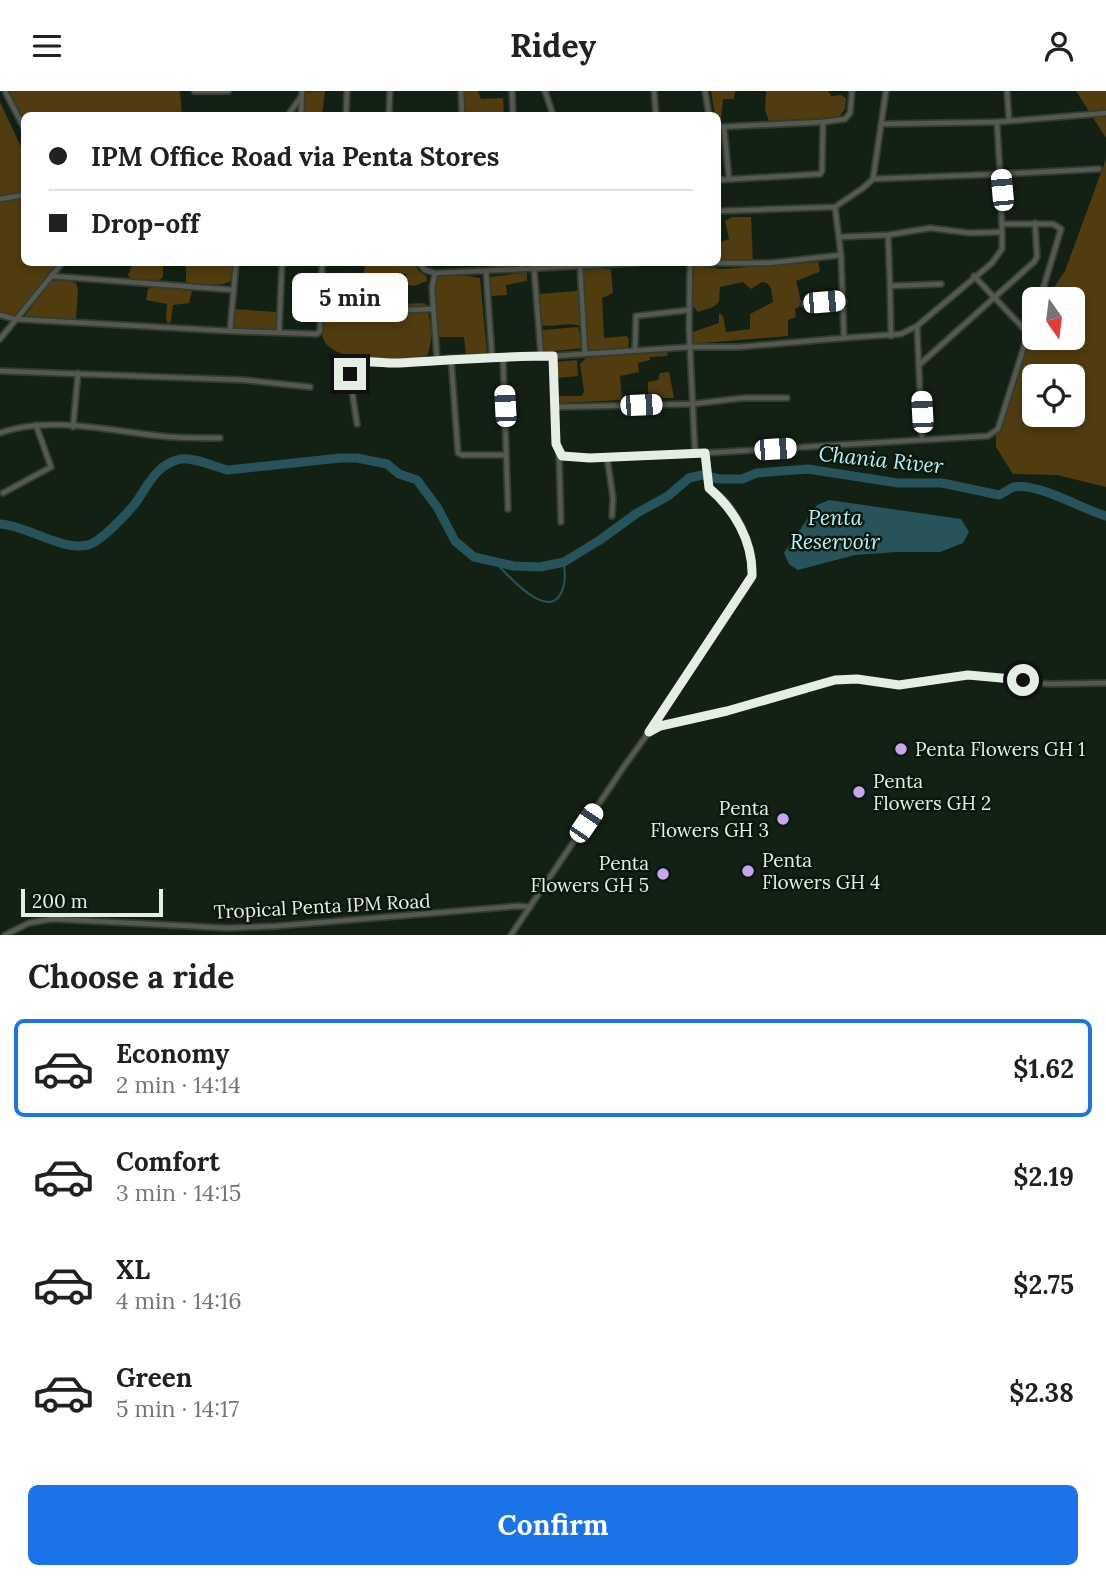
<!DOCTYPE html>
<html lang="en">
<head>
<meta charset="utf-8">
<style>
	body { margin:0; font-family:Lora,serif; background:#f6f6f6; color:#202124; height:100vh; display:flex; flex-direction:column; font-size:26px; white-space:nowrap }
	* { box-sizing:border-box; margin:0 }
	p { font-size:23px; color:#757577 }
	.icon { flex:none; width:38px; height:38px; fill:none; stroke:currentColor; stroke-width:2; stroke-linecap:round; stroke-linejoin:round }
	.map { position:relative; height:844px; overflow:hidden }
	.panel { display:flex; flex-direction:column; background:#fff; flex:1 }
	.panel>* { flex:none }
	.top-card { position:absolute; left:21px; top:21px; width:700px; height:154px; border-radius:10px; box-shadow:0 4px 10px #0003; display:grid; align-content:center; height:154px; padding:0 28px; background:#fff }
	.needle { width:46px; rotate:166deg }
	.buttons { position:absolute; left:1022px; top:196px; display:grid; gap:14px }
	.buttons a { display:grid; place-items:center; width:63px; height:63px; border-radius:10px; background:#fff; box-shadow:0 4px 10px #0003; font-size:35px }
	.scale { position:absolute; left:21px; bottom:18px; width:142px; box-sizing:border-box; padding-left:7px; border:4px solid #e4eee5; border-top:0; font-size:19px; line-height:24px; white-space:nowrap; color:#e4eee5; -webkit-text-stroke:5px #0a180b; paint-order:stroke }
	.end { position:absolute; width:32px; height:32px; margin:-16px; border:9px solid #e4eee5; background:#111; box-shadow:0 0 0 4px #111 }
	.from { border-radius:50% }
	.bubble { position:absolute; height:49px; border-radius:10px; background:#fff; box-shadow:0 4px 10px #0003; font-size:23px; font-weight:700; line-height:49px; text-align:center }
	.car { position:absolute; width:21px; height:42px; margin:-21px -10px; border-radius:9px; box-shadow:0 0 5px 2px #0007; background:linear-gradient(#fff 24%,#345 0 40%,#fff 0 76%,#345 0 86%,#fff 0) }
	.top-card b { display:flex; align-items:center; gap:24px; height:66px; font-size:26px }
	.top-card b+b { border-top:2px solid #e0e0e0 }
	.top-card i { width:18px; height:18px; background:#202124 }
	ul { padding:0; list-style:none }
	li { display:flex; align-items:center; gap:21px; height:98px; margin:0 14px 10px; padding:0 14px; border:4px solid transparent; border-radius:10px }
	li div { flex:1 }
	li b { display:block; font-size:26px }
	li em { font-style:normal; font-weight:700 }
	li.current { border-color:#1a73e8 }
	li>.icon { width:63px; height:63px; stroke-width:1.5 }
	h2 { padding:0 28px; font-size:32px; line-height:84px }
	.button { display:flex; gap:14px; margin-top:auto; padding:14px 28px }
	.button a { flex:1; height:80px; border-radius:10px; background:#1a73e8; color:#fff; font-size:28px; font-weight:700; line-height:80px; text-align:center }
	header { display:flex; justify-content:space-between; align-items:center; height:91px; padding:0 28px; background:#fff; font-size:32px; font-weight:700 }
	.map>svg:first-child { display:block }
</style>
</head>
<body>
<header><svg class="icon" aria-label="menu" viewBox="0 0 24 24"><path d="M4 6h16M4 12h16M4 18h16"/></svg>Ridey<svg class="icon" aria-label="person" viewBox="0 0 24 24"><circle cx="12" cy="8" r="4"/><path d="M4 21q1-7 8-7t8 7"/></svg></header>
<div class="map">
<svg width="1106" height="844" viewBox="0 0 1106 844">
	<rect width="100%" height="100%" fill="#132114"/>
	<g fill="#503c0f" fill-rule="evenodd">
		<path d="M8,0H180L182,24H24V33Z"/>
		<path d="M325,0L322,24H302V1Z"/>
		<path d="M463,0H478L481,8L503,7L504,24H465Z"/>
		<path d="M711,0H735L734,8H723L721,28L715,24Z"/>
		<path d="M766,0H828L831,5L841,4L846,7L845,18L839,26L769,30L765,19Z"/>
		<path d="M1076,0H1106V47Z"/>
		<path d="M0,11L24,62V172H59L16,226L0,224Z"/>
		<path d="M1106,68V396L1057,384L1013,383L996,356V336L1034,235V247H1073V208H1046L1065,180ZM1034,285H1073V324H1034Z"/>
		<path d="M732,126H751L753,171H722L718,152L729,148L725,130Z"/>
		<path d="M818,171L820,179L819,181L796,190L802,214L795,218L796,226L788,229V245L691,253L690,242L719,232V222L723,225L726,241L750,238V223L773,211L771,197L767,192L762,191L751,198L743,191L720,196L719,211L713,216L698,221L691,213L693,174L723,178Z"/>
		<path d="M186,172H233C232,176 233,185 231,189C227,197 194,193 186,191Z"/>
		<path d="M363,172H415L418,179L427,186V190L414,195L408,194L406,183H392L379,186L378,205L385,209L399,206L402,213L425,212C431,227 434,250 427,265C404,270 299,276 327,227L346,228L349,226L344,200L347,197H358L365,177Z"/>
		<path d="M132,174H163V186L159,189L131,188L128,184Z"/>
		<path d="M595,178H611L613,202L602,207L604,247L626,245L629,248L628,258L588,261L584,257L581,235C568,230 554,237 540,234L536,207L539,203L576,200L580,198L578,184L585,179Z"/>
		<path d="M527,181V190L506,194L507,204L492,205L487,200L486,189L490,186Z"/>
		<path d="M436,185H469L480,187L487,262L483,265H466L464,246H440L436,244L434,188Z"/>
		<path d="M64,189L76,192L78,199L76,228L24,226L51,190Z"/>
		<path d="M153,196L192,200L189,212L173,214L171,230L168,233L166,228L167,213L146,209L148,198Z"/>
		<path d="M234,218L276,221L277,240L232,238Z"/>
		<path d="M578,236L583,257L546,261L543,259L541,251L543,239Z"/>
		<path d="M668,259L667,265L650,266V269L638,272L639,281L620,285L622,309L560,312L558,305H582L584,300L580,273L586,267Z"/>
		<path d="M577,269L578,285L556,287L555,271Z"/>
		<path d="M669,281L674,307H648V291L658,289L660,282Z"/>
	</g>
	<path fill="#27535a" d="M829,409L961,428L969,441L963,452L940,461H897L855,464L798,479L789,473L784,462L817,414Z"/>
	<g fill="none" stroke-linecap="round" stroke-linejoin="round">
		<path stroke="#27535a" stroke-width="2" d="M498,474C511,488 555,537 564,493C566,487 564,478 564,471"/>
		<path stroke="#27535a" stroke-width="9" d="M0,433C29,435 60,460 88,454C101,451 132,418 139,407C150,390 159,372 181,368C194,366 215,376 228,379L340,367H357L387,373L399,383L417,389L437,416L455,450L474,466L514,475L540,476L564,471L600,449L637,422L668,405L689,387L702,384L719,388H742L757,382L808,378L898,392H942L999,404C1004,402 1010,397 1014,396C1037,391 1082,418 1106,425"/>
		<defs>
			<g id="street">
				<path d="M5,0L24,37"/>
				<path d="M194,0H228"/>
				<path d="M461,0L462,24"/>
				<path d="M512,0L513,24"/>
				<path d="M545,0L553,24"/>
				<path d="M654,0L656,24"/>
				<path d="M705,0L709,24"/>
				<path d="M1007,0L1009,29"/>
				<path d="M288,24L301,6"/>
				<path d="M301,24L302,0"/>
				<path d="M346,24L347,0"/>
				<path d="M389,24L390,0"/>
				<path d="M997,31L1106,22"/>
				<path d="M718,36L823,31"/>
				<path d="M724,36L729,88"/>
				<path d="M873,88L1000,83L997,31L882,33"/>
				<path d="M718,89L820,83L822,80L823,31L845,28L850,22L852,0"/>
				<path d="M0,108L24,104"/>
				<path d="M718,120L835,116L863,97L873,88L886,0"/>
				<path d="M1003,133H1053L1061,138L1040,208"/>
				<path d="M1002,140L1000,83L1099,78"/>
				<path d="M888,144L890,195L941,193"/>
				<path d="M839,146L888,144L930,137L970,142L1002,141V158L992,172L917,235L901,243L844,247"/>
				<path d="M419,172L425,179L435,182L522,178L521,172"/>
				<path d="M690,172L689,237L695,362"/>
				<path d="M706,172H770L841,164"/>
				<path d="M580,175L585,262"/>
				<path d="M534,177L541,265"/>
				<path d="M522,178L637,172"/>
				<path d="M486,180L492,266"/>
				<path d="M435,182L432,197L437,268"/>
				<path d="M51,185L234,199"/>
				<path d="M974,185L1027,241"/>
				<path d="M890,195L891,245"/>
				<path d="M804,213L844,210"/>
				<path d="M356,221L433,218"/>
				<path d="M0,224L14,228L230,240L236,172"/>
				<path d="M917,235L922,348"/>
				<path d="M230,240L317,243L320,240L322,172"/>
				<path d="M279,241L282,172"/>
				<path d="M0,248L62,172"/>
				<path d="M635,259L636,225L689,219"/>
				<path d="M553,265L556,353L561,365L590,367L705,362L709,397C714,402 721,405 726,411C741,430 758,464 751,489L649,640"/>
				<path d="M503,266L508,418"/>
				<path d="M451,267L458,362L462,364H506"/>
				<path d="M919,274L1034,171L1037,166L1035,132"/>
				<path d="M0,280L244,289L310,296"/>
				<path d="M556,316L692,313L743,307H787"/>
				<path d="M357,333L350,287L352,276L364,270L390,273L451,267L553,265L690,256H738L844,247L841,164L835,116"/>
				<path d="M73,336L78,282"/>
				<path d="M0,342C52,323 117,342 172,346C188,347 204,347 220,347"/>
				<path d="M705,362L988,345L998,338L1034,224"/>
				<path d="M559,363L561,431"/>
				<path d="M607,366L613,407L612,425"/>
				<path d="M3,402L51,376L36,334"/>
				<path d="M5,844L29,832L52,828L228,837L277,835L518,815L530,816"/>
				<path d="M511,844L625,674L649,641L661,635L727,620L835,589L857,588L899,594L968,584L1049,593L1106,592"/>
			</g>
		</defs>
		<use href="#street" stroke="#303e31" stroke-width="8"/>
		<use href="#street" stroke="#575850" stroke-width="4.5"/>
	</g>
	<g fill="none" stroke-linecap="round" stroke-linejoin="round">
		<path stroke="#e4eee5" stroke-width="9" d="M350,283L356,273C369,268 385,273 399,272C450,269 501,265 553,265L556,353L562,365L590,367L705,362L709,397C734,418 753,450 752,485L649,641L660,635L727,620L835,589L857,588L899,594L968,584L1023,589"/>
	</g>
	<g fill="#c7a6ef" stroke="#0a180b" stroke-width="2.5">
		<circle cx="901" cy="658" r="7"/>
		<circle cx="859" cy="701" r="7"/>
		<circle cx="783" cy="728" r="7"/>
		<circle cx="748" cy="780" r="7"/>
		<circle cx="663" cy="783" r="7"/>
	</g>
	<g text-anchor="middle" stroke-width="5" stroke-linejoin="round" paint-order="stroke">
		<g font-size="19" fill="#e4eee5" stroke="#0a180b" text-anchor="start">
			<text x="915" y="665">Penta Flowers GH 1</text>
			<text x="873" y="697">Penta<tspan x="873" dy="22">Flowers GH 2</tspan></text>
			<text x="769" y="724" text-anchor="end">Penta<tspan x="769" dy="22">Flowers GH 3</tspan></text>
			<text x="762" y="776">Penta<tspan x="762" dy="22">Flowers GH 4</tspan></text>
			<text x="649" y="779" text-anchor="end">Penta<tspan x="649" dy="22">Flowers GH 5</tspan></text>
		</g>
		<g font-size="19" fill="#e4eee5" stroke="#0a180b">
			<text transform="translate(322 815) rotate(-3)" y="7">Tropical Penta IPM Road</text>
		</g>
		<g font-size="21" font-style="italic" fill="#b5f1fc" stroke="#0a180b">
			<text transform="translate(881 369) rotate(6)" y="7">Chania River</text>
			<text x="835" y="434">Penta<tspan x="835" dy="24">Reservoir</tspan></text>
		</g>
	</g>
</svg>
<div class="buttons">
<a><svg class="needle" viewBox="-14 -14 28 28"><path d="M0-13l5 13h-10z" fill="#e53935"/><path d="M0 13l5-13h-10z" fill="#757577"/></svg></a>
<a><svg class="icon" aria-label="locate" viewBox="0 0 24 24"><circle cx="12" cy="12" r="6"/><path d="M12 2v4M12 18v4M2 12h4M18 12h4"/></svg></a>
</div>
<div class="scale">200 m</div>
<i class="end from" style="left:1023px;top:589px"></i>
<i class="end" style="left:350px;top:283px"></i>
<div class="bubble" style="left:292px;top:182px;width:116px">5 min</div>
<i class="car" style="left:1002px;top:99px;rotate:355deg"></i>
<i class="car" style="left:824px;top:211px;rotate:85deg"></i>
<i class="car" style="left:641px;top:314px;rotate:88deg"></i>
<i class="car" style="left:505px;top:315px;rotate:357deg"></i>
<i class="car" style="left:922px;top:321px;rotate:357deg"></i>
<i class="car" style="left:775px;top:358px;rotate:86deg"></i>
<i class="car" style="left:586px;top:732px;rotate:34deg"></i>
<div class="top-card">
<b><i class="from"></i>IPM Office Road via Penta Stores</b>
<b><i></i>Drop-off</b>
</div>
</div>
<section class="panel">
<h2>Choose a ride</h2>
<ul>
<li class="current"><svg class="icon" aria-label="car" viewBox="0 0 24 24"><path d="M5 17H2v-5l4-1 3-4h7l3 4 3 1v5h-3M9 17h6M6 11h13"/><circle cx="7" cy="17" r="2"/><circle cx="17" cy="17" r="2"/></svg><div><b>Economy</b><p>2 min · 14:14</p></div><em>$1.62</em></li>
<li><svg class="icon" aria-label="car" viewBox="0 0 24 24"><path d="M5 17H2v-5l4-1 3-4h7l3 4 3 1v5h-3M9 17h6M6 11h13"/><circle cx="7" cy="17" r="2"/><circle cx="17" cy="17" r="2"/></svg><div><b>Comfort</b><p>3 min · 14:15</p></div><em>$2.19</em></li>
<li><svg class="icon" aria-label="car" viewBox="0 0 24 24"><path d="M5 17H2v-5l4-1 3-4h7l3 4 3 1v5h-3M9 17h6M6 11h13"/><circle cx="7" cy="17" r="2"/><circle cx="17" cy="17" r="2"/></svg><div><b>XL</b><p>4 min · 14:16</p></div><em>$2.75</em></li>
<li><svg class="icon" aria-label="car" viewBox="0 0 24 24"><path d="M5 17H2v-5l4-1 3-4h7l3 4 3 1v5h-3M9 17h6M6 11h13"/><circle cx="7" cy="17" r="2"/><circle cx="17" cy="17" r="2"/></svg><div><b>Green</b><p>5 min · 14:17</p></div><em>$2.38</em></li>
</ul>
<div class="button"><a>Confirm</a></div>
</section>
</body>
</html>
